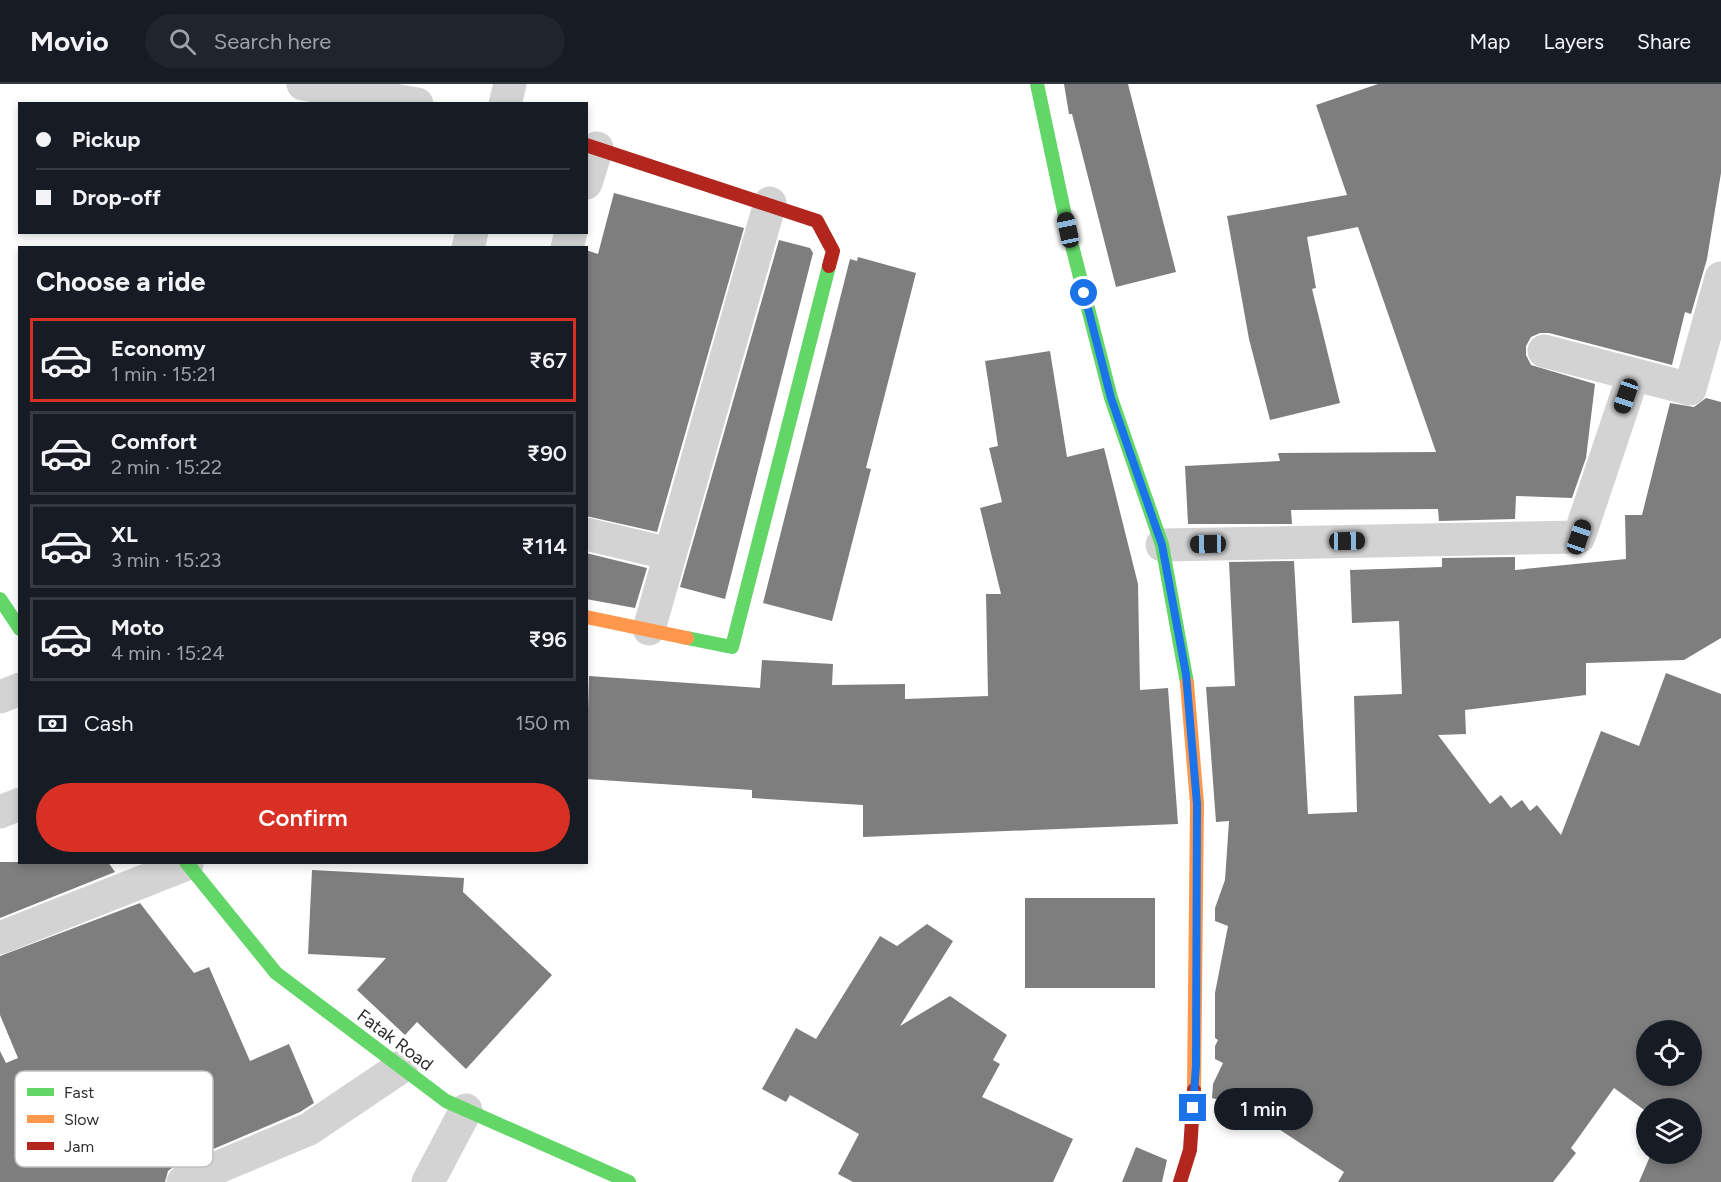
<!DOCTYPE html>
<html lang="en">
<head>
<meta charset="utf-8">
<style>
	body { margin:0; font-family:Figtree,sans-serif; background:#20242c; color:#f1f3f6; height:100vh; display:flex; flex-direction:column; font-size:22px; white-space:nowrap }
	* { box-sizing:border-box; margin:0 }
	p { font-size:20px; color:#9ea1a6 }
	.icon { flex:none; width:33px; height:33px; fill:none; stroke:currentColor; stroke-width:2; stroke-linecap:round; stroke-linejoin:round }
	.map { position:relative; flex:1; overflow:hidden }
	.sheet { position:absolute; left:18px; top:162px; width:570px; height:618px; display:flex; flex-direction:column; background:#171b24; border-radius:0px; box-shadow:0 3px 9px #0003 }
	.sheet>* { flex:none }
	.banner { position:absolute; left:18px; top:18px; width:570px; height:132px; border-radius:0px; box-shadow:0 3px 9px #0003; display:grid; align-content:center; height:132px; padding:0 18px; background:#171b24 }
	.tools { position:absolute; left:1636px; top:936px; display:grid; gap:12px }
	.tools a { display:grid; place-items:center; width:66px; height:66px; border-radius:50%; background:#171b24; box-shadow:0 3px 9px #0003; font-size:30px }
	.end { position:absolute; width:27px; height:27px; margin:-14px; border:8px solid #1a73e8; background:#fff; box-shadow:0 0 0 3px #fff }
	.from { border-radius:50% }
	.bubble { position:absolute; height:42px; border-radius:21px; background:#171b24; box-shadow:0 3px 9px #0003; font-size:20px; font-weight:600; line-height:42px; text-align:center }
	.car { position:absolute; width:18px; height:36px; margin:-18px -9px; border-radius:8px; box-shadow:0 0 4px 2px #0007; background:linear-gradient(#222 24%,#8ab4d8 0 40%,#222 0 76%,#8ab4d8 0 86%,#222 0) }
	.banner b { display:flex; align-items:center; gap:21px; height:57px; font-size:22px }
	.banner b+b { border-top:2px solid #363941 }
	.banner i { width:15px; height:15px; background:#f1f3f6 }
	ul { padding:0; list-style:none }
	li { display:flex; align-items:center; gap:18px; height:84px; margin:0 12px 9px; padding:0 6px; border:3px solid #363941; border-radius:0px }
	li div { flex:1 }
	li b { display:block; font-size:22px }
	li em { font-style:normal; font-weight:600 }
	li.selected { border-color:#d93025 }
	li>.icon { width:54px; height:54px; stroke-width:1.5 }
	h2 { padding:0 18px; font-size:27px; line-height:72px }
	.pay { display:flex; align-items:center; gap:15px; height:66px; padding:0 18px; font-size:22px }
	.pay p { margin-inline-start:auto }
	.button { display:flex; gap:12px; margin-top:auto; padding:12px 18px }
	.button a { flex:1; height:69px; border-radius:36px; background:#d93025; color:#fff; font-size:24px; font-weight:600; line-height:69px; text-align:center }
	header { display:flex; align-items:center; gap:36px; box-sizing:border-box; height:84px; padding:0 30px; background:#171b24; border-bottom:2px solid #363941 }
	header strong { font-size:28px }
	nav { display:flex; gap:33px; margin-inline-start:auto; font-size:21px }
	.search { width:420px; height:54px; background:#20242c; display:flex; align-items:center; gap:15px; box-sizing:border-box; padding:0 21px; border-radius:33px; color:#9ea1a6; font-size:22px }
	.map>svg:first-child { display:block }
</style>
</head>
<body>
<header>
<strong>Movio</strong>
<div class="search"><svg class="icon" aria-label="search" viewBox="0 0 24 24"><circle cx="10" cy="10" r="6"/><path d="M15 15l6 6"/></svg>Search here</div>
<nav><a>Map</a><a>Layers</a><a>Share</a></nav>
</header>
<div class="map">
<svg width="1721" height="1098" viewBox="0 0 1721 1098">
	<rect width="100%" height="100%" fill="#fff"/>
	<g fill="#7e7e7e" fill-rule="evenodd">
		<path d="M1064,0H1128L1176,188L1116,203L1072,30H1069Z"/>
		<path d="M1378,0H1721V89L1707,175L1691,230L1685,228L1672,281L1549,249H1540L1531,253L1526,262V271L1531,281L1595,300L1586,374L1572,414L1516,412L1515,435L1439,437L1438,425L1291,426L1292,440H1188L1185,382L1280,377L1278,369L1436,368L1358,143L1307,153L1316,204L1312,205L1340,319L1270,336L1249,255L1227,132L1347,111L1316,21Z"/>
		<path d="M614,109L744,144L657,448L586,432V166L598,170Z"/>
		<path d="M779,156L810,164L813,169L725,515L680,503Z"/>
		<path d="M858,173L916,189L866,384L871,385L832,537L763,519L850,175L857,177Z"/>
		<path d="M1050,267L1067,373L1104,364L1138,500L1140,606L1168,604L1178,740L863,753V721L752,714V706L586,695L589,592L760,604L762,576L833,580L832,601L905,600V615L988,612L986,510H1001L980,424L1002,418L989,364L998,362L985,277Z"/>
		<path d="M1706,314L1721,318V554L1684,576L1586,579V611L1465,626L1466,650L1438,651L1490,720L1501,711L1511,724L1522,716L1530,727L1537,721L1561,751L1601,647L1639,662L1666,589L1721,610V1098H1639L1651,1070H1692V1024H1647V1028L1614,1004L1571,1064L1576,1069L1553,1098H1338L1344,1088L1247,1024L1212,1014L1213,1000L1223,979L1215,975V962L1218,956L1215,954V909L1228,842L1215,837V824L1225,796L1229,737L1216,738L1206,603L1235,602L1229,478L1294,477L1308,730L1357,728L1354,612L1402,610L1399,537L1352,539L1350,486L1442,483V474L1515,473V486L1626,475L1625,431H1642L1670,319L1694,323ZM1647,946H1692V992H1647Z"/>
		<path d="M586,469L647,484L635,524L586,515Z"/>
		<path d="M0,778H108L115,788L0,834Z"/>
		<path d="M312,786L464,794L463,808L552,891L466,985L417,938L405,951L357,906L386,874L308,870Z"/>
		<rect x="1025" y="814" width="130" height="90"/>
		<path d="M140,819L194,889L209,883L250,977L289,960L314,1019L300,1028L176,1081L168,1087L165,1098H0V967L6,979L18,974L0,931V872ZM71,987L94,1042L41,1063L19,1010Z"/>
		<path d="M927,840L953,857L900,942L950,912L1007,951L993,976L1000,980L982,1013L1073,1055L1053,1098H853L838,1090L859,1050L790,1011L786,1018L762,1005L796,944L816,955L880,852L897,862Z"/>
		<path d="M1136,1063L1167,1076L1162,1098H1122Z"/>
	</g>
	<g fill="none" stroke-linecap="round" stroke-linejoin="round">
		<g stroke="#d3d3d3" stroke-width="33">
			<path d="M303,0L417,20"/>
			<path d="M505,20L510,0"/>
			<path d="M586,99L597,64"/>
			<path d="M468,164L472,148"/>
			<path d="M567,164L571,148"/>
			<path d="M1544,267L1690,305L1721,194"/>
			<path d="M586,450L670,470"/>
			<path d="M1162,461L1579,453L1633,292"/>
			<path d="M649,545L770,119"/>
			<path d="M0,613L20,605"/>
			<path d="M0,728L20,720"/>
			<path d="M0,854L187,780"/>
			<path d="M183,1098L309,1045L401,983"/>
			<path d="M428,1098L466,1026"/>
		</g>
		<g stroke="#63d668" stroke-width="14">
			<path d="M1037,0L1068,146L1111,314L1162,461L1187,599"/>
			<path d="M0,515L20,545"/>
			<path d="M687,554L732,563L829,182"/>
			<path d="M186,778L276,889L446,1017L629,1098"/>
		</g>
		<g stroke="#ff974d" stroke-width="14">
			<path d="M586,533L687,554"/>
			<path d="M1187,599L1197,720L1194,1006"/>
		</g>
		<g stroke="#b3261e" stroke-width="14">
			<path d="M586,61L817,137L833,167L829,182"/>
			<path d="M1180,1098L1190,1066L1194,1006"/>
		</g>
	</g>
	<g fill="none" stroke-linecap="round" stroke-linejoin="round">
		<path stroke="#1a73e8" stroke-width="8" d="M1084,209L1111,314L1162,461L1186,590L1197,720L1196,981L1193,1024"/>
	</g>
	<g text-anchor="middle" stroke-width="6" stroke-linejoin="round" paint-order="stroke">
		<g font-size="18" fill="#2e2e2e" stroke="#fff">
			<text transform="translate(395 956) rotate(37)" y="6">Fatak Road</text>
		</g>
	</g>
	<rect x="15" y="987" width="198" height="96" rx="9" fill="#fff" stroke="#c0c0c0" stroke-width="1.5"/>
	<rect x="27" y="1004" width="27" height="8" fill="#63d668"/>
	<rect x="27" y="1031" width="27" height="8" fill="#ff974d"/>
	<rect x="27" y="1058" width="27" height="8" fill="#b3261e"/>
	<g font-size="16" fill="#2e2e2e">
		<text x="64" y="1014">Fast</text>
		<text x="64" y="1041">Slow</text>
		<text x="64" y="1068">Jam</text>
	</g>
</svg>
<div class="tools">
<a><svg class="icon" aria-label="locate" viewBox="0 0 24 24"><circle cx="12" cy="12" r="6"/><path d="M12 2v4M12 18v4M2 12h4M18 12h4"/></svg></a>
<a><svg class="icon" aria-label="layers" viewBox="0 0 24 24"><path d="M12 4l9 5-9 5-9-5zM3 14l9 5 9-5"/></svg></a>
</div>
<i class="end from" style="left:1084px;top:209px"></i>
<i class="end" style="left:1193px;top:1024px"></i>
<div class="bubble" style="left:1214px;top:1004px;width:99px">1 min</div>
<i class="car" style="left:1068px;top:146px;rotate:348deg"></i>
<i class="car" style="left:1626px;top:312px;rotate:199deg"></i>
<i class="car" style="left:1579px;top:453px;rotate:19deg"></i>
<i class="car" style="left:1347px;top:457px;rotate:89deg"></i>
<i class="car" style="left:1208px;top:460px;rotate:269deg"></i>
<div class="banner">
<b><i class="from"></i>Pickup</b>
<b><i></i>Drop-off</b>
</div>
<section class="sheet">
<h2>Choose a ride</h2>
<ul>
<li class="selected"><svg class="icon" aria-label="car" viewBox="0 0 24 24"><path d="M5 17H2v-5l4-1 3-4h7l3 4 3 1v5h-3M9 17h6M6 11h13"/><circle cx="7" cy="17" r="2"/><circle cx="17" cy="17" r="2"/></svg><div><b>Economy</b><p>1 min · 15:21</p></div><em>₹67</em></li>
<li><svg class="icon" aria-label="car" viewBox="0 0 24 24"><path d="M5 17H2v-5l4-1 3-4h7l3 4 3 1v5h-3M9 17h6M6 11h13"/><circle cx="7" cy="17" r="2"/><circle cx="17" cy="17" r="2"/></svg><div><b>Comfort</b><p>2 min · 15:22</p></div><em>₹90</em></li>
<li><svg class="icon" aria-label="car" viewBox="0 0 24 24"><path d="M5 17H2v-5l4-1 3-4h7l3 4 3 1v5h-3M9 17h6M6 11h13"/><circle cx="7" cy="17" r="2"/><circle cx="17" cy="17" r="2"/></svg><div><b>XL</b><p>3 min · 15:23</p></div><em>₹114</em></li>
<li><svg class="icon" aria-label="car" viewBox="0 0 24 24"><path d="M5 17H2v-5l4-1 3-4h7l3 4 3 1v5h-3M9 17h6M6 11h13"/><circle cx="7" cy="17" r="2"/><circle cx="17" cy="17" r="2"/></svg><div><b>Moto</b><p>4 min · 15:24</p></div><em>₹96</em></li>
</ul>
<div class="pay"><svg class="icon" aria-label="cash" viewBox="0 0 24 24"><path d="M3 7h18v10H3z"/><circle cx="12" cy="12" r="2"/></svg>Cash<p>150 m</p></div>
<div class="button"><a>Confirm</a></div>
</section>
</div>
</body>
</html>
